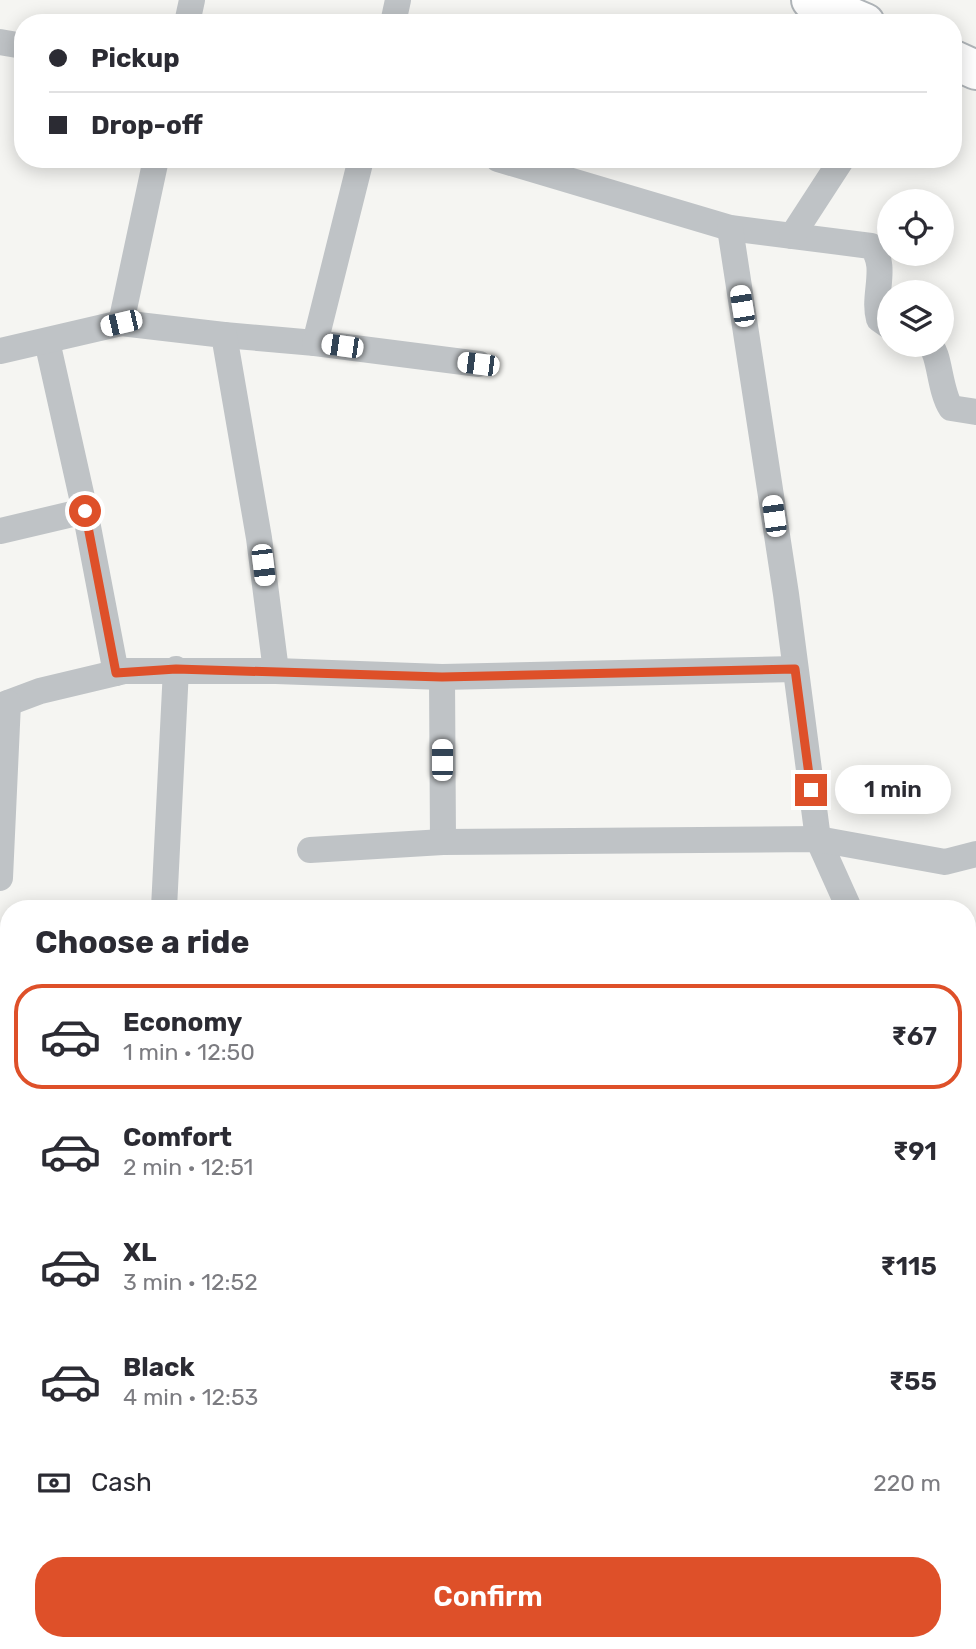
<!DOCTYPE html>
<html lang="en">
<head>
<meta charset="utf-8">
<style>
	body { margin:0; font-family:Rubik,sans-serif; background:#f2f2f3; color:#2b2b33; height:100vh; display:flex; flex-direction:column; font-size:26px; white-space:nowrap }
	* { box-sizing:border-box; margin:0 }
	p { font-size:23px; color:#7c7c81 }
	.icon { flex:none; width:38px; height:38px; fill:none; stroke:currentColor; stroke-width:2; stroke-linecap:round; stroke-linejoin:round }
	.map { position:relative; flex:1; overflow:hidden }
	.drawer { position:absolute; left:0px; top:900px; width:976px; height:751px; display:flex; flex-direction:column; background:#fff; border-radius:28px 28px 0 0; box-shadow:0 4px 18px #0003 }
	.drawer>* { flex:none }
	.top-card { position:absolute; left:14px; top:14px; width:948px; height:154px; border-radius:28px; box-shadow:0 4px 18px #0003; display:grid; align-content:center; height:154px; padding:0 35px; background:#fff }
	.fabs { position:absolute; left:877px; top:189px; display:grid; gap:14px }
	.fabs a { display:grid; place-items:center; width:77px; height:77px; border-radius:50%; background:#fff; box-shadow:0 4px 18px #0003; font-size:35px }
	.end { position:absolute; width:32px; height:32px; margin:-16px; border:9px solid #de5029; background:#fff; box-shadow:0 0 0 4px #fff }
	.from { border-radius:50% }
	.bubble { position:absolute; height:49px; border-radius:24px; background:#fff; box-shadow:0 4px 18px #0003; font-size:23px; font-weight:600; line-height:49px; text-align:center }
	.car { position:absolute; width:21px; height:42px; margin:-21px -10px; border-radius:9px; box-shadow:0 0 5px 2px #0007; background:linear-gradient(#fff 24%,#345 0 40%,#fff 0 76%,#345 0 86%,#fff 0) }
	.top-card b { display:flex; align-items:center; gap:24px; height:66px; font-size:26px }
	.top-card b+b { border-top:2px solid #e1e1e2 }
	.top-card i { width:18px; height:18px; background:#2b2b33 }
	ul { padding:0; list-style:none }
	li { display:flex; align-items:center; gap:21px; height:105px; margin:0 14px 10px; padding:0 21px; border:4px solid transparent; border-radius:28px }
	li div { flex:1 }
	li b { display:block; font-size:26px }
	li em { font-style:normal; font-weight:600 }
	li.on { border-color:#de5029 }
	li>.icon { width:63px; height:63px; stroke-width:1.5 }
	h2 { padding:0 35px; font-size:32px; line-height:84px }
	.pay { display:flex; align-items:center; gap:18px; height:77px; padding:0 35px; font-size:26px }
	.pay p { margin-inline-start:auto }
	.cta { display:flex; gap:14px; margin-top:auto; padding:14px 35px }
	.cta a { flex:1; height:80px; border-radius:28px; background:#de5029; color:#fff; font-size:28px; font-weight:600; line-height:80px; text-align:center }
	.map>svg:first-child { display:block }
</style>
</head>
<body>
<div class="map">
<svg width="976" height="1649" viewBox="0 0 976 1649">
	<rect width="100%" height="100%" fill="#f5f5f2"/>
	<g fill="none" stroke-linecap="round" stroke-linejoin="round">
		<g stroke="#b7c3c7" stroke-width="54">
			<path d="M30,1649L37,1642"/>
			<path d="M648,1649L650,1642"/>
		</g>
		<defs>
			<g id="primary">
				<path d="M811,0L865,23"/>
				<path d="M954,60L976,70"/>
			</g>
		</defs>
		<use href="#primary" stroke="#b0b5b9" stroke-width="42"/>
		<g stroke="#bfc3c6" stroke-width="26">
			<path d="M187,23L192,0"/>
			<path d="M393,23L398,0"/>
			<path d="M0,42L23,46"/>
			<path d="M498,159L730,228L871,246C889,266 872,295 879,319L889,326"/>
			<path d="M730,228L786,594L818,839L849,908"/>
			<path d="M792,236L842,159"/>
			<path d="M224,335L315,343L361,159"/>
			<path d="M47,341L85,511L116,673"/>
			<path d="M315,343L479,364"/>
			<path d="M929,345C940,351 939,390 951,408L976,412"/>
			<path d="M0,351L121,323"/>
			<path d="M0,531L85,511"/>
			<path d="M276,671L442,677"/>
			<path d="M0,706L40,691L124,671H276L259,538L224,335L121,323L156,159"/>
			<path d="M443,842L442,677L795,669"/>
			<path d="M310,850L443,842L818,839L945,862L976,854"/>
			<path d="M0,878L8,703"/>
			<path d="M164,908L176,669"/>
			<path d="M0,1016L9,1019"/>
			<path d="M0,1169L9,1166"/>
			<path d="M0,1482L9,1496"/>
			<path d="M104,1642L105,1649"/>
		</g>
		<use href="#primary" stroke="#fff" stroke-width="38"/>
	</g>
	<g fill="none" stroke-linecap="round" stroke-linejoin="round">
		<path stroke="#de5029" stroke-width="9" d="M85,511L116,673L176,669L442,677L795,669L811,790"/>
	</g>
</svg>
<div class="fabs">
<a><svg class="icon" aria-label="locate" viewBox="0 0 24 24"><circle cx="12" cy="12" r="6"/><path d="M12 2v4M12 18v4M2 12h4M18 12h4"/></svg></a>
<a><svg class="icon" aria-label="layers" viewBox="0 0 24 24"><path d="M12 4l9 5-9 5-9-5zM3 14l9 5 9-5"/></svg></a>
</div>
<i class="end from" style="left:85px;top:511px"></i>
<i class="end" style="left:811px;top:790px"></i>
<div class="bubble" style="left:835px;top:765px;width:116px">1 min</div>
<i class="car" style="left:742px;top:306px;rotate:351deg"></i>
<i class="car" style="left:121px;top:323px;rotate:257deg"></i>
<i class="car" style="left:342px;top:346px;rotate:278deg"></i>
<i class="car" style="left:478px;top:364px;rotate:277deg"></i>
<i class="car" style="left:774px;top:516px;rotate:352deg"></i>
<i class="car" style="left:263px;top:565px;rotate:173deg"></i>
<i class="car" style="left:442px;top:760px;rotate:0deg"></i>
<div class="top-card">
<b><i class="from"></i>Pickup</b>
<b><i></i>Drop-off</b>
</div>
<section class="drawer">
<h2>Choose a ride</h2>
<ul>
<li class="on"><svg class="icon" aria-label="car" viewBox="0 0 24 24"><path d="M5 17H2v-5l4-1 3-4h7l3 4 3 1v5h-3M9 17h6M6 11h13"/><circle cx="7" cy="17" r="2"/><circle cx="17" cy="17" r="2"/></svg><div><b>Economy</b><p>1 min · 12:50</p></div><em>₹67</em></li>
<li><svg class="icon" aria-label="car" viewBox="0 0 24 24"><path d="M5 17H2v-5l4-1 3-4h7l3 4 3 1v5h-3M9 17h6M6 11h13"/><circle cx="7" cy="17" r="2"/><circle cx="17" cy="17" r="2"/></svg><div><b>Comfort</b><p>2 min · 12:51</p></div><em>₹91</em></li>
<li><svg class="icon" aria-label="car" viewBox="0 0 24 24"><path d="M5 17H2v-5l4-1 3-4h7l3 4 3 1v5h-3M9 17h6M6 11h13"/><circle cx="7" cy="17" r="2"/><circle cx="17" cy="17" r="2"/></svg><div><b>XL</b><p>3 min · 12:52</p></div><em>₹115</em></li>
<li><svg class="icon" aria-label="car" viewBox="0 0 24 24"><path d="M5 17H2v-5l4-1 3-4h7l3 4 3 1v5h-3M9 17h6M6 11h13"/><circle cx="7" cy="17" r="2"/><circle cx="17" cy="17" r="2"/></svg><div><b>Black</b><p>4 min · 12:53</p></div><em>₹55</em></li>
</ul>
<div class="pay"><svg class="icon" aria-label="cash" viewBox="0 0 24 24"><path d="M3 7h18v10H3z"/><circle cx="12" cy="12" r="2"/></svg>Cash<p>220 m</p></div>
<div class="cta"><a>Confirm</a></div>
</section>
</div>
</body>
</html>
